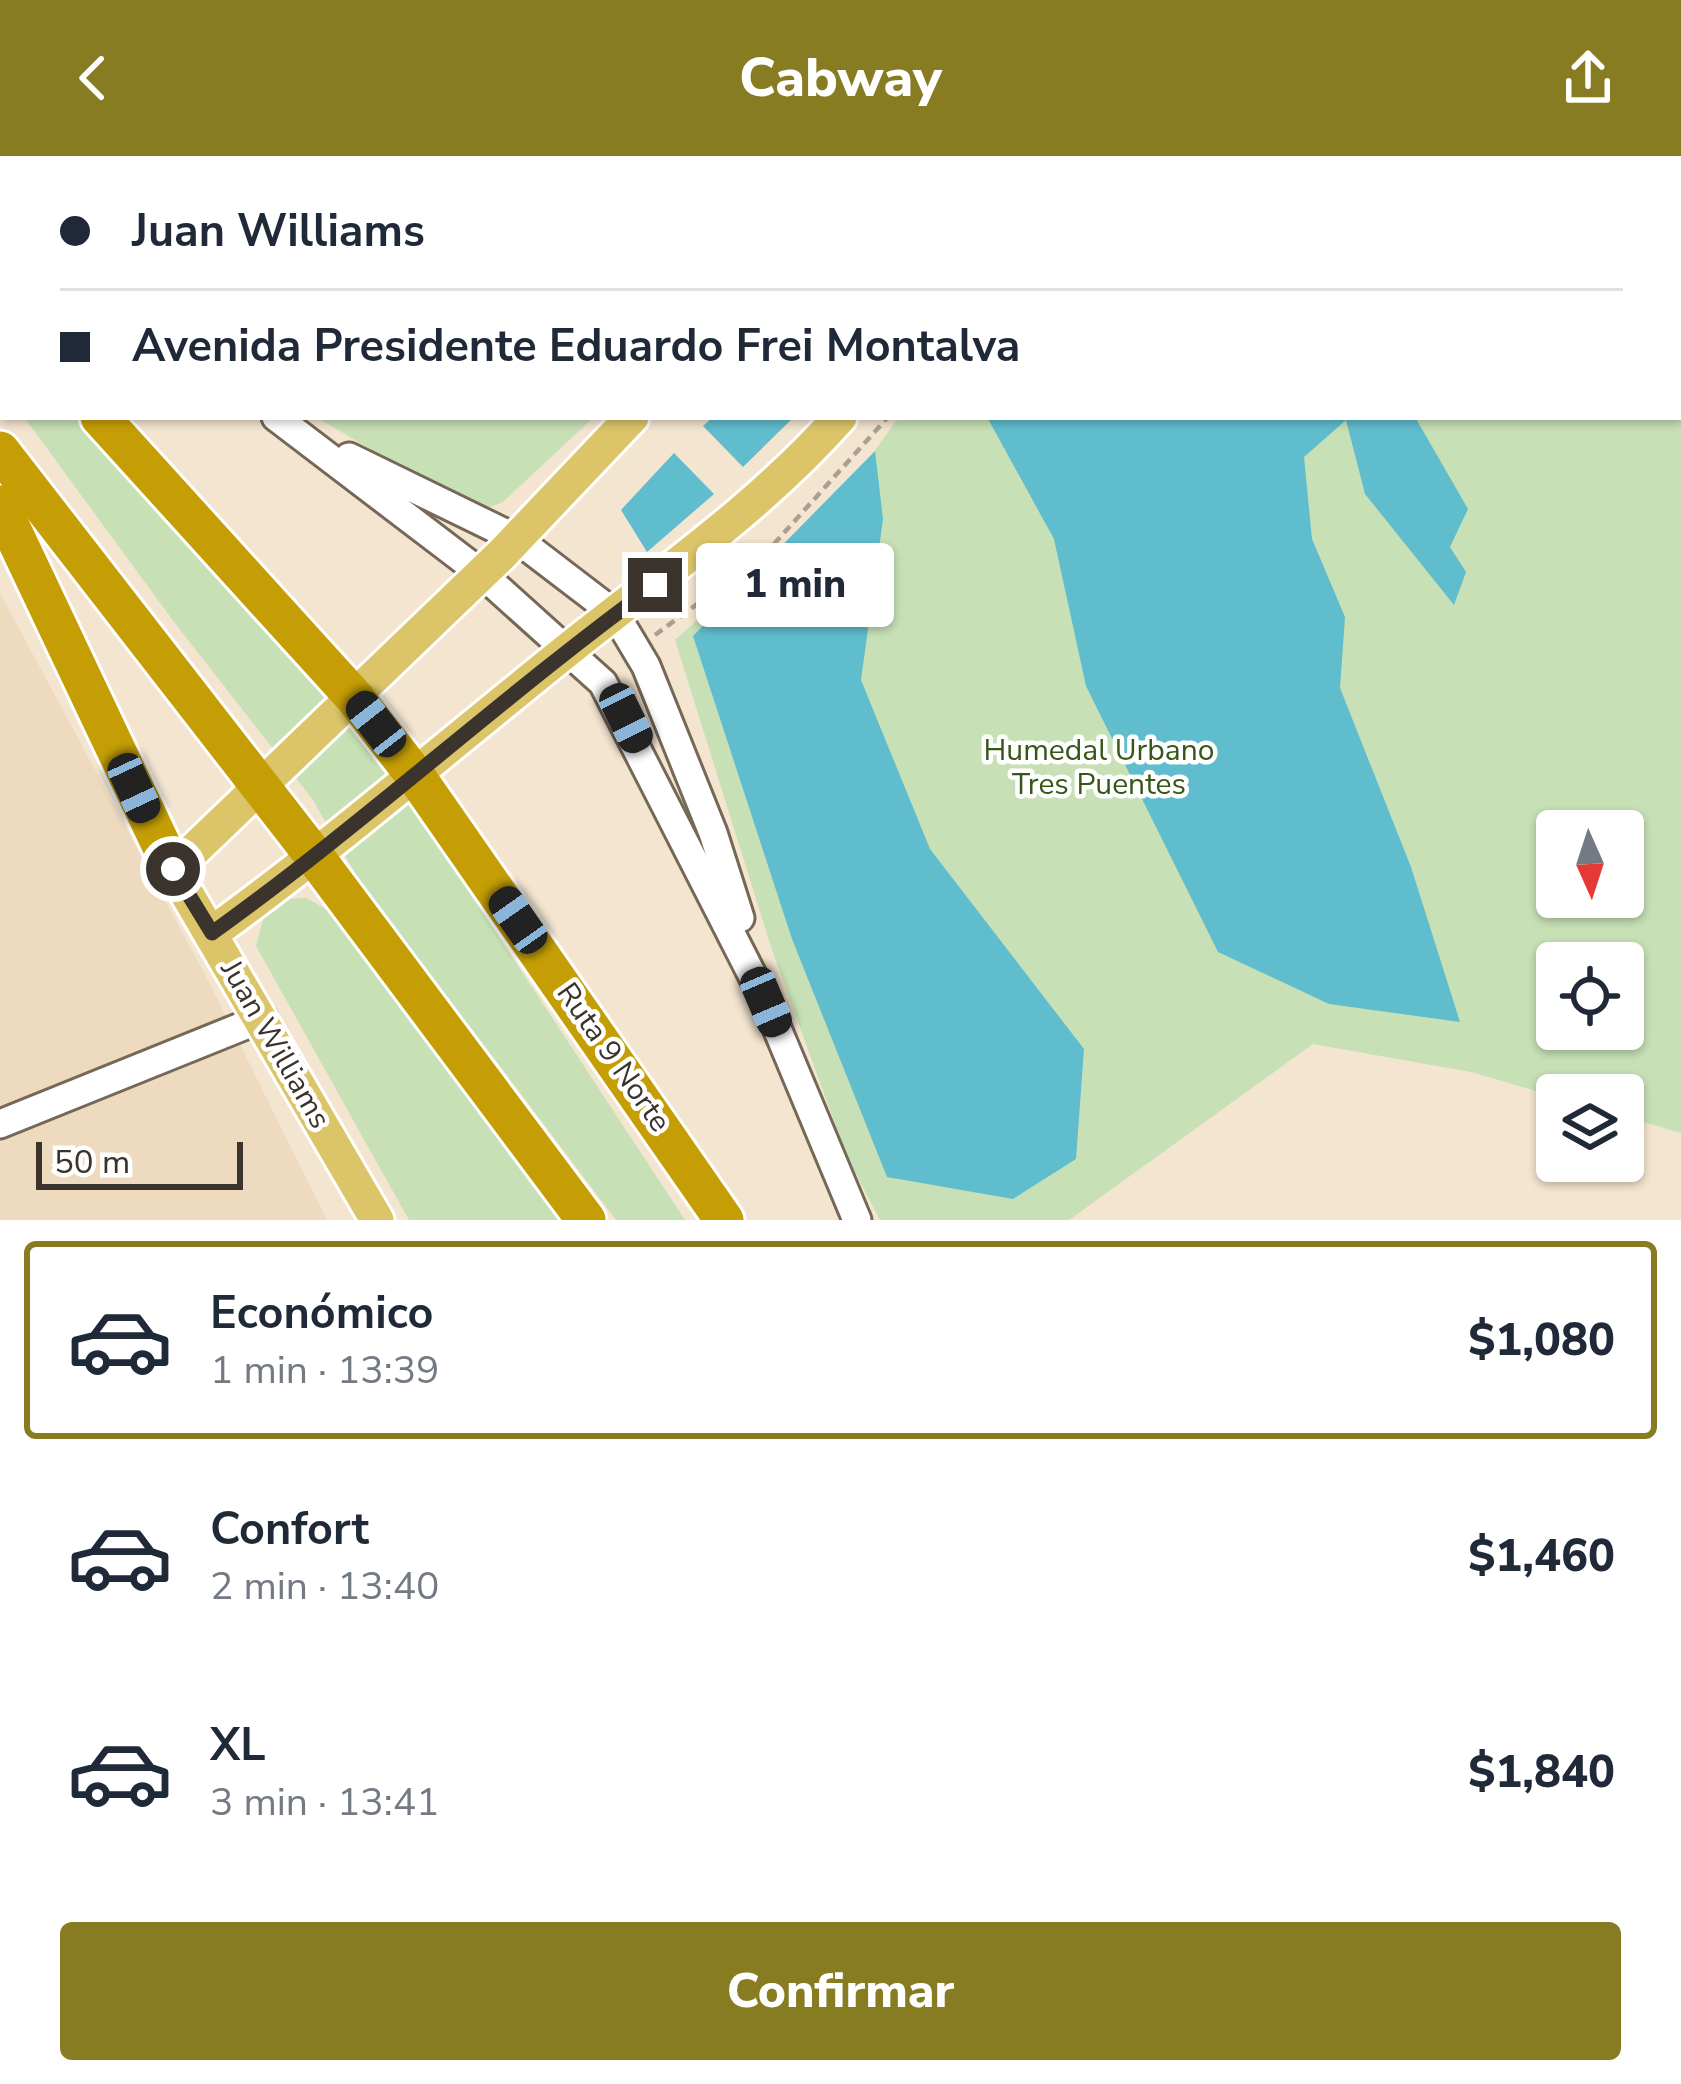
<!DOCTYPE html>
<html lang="es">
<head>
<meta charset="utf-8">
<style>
	body { margin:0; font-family:"Nunito Sans",sans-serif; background:#f2f2f3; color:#1f2937; height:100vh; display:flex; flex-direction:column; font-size:45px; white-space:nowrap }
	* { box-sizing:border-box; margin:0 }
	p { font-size:39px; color:#747a83 }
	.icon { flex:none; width:66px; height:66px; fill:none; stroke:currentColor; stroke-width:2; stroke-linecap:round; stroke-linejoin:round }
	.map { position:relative; height:1064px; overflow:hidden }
	.drawer { display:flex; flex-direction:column; background:#fff; flex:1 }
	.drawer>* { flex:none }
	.guide { position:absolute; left:0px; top:0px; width:1683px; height:264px; box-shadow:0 3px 9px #0004; display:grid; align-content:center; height:264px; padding:0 60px; background:#fff }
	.needle { width:78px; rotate:177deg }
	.tools { position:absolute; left:1536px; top:654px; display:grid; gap:24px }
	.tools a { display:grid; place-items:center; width:108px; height:108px; border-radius:12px; background:#fff; box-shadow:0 3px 9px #0004; font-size:60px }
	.scale { position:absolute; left:36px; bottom:30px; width:207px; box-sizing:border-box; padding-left:12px; border:6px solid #3a342c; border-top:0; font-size:33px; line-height:42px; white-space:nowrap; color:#3a342c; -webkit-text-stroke:9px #fff; paint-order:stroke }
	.end { position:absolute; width:54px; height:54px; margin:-27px; border:15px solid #3a342c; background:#fff; box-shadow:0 0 0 6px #fff }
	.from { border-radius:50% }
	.bubble { position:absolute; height:84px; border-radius:12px; background:#fff; box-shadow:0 3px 9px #0004; font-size:39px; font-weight:800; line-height:84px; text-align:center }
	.car { position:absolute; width:36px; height:72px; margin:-36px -18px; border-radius:15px; box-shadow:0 0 9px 3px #0007; background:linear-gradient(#222 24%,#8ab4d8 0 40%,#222 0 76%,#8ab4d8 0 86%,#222 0) }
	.guide b { display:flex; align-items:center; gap:42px; height:114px; font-size:45px }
	.guide b+b { border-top:3px solid #e0e1e3 }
	.guide i { width:30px; height:30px; background:#1f2937 }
	ul { padding:21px 0 0; list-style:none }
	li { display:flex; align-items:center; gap:36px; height:198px; margin:0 24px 18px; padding:0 36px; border:6px solid transparent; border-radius:12px }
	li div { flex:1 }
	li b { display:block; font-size:45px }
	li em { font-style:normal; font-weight:800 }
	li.current { border-color:#877c22 }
	li>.icon { width:108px; height:108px; stroke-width:1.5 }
	.action { display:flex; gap:24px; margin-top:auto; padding:24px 60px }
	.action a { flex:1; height:138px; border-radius:12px; background:#877c22; color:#fff; font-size:48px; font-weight:800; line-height:138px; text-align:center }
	header { display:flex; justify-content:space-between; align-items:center; height:156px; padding:0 60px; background:#877c22; color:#fff; font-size:54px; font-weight:800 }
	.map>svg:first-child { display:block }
</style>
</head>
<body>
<header><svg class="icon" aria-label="back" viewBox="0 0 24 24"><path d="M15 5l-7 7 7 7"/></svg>Cabway<svg class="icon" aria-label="share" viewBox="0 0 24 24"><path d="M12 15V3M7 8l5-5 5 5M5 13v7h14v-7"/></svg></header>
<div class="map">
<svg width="1681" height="1064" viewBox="0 0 1681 1064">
	<rect width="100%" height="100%" fill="#f4e5d1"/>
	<path fill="#eddabf" d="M0,437L211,830L327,1064H0Z"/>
	<g fill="#c7e0b6" fill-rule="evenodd">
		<path d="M0,0H755L3,6Z"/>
		<path d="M1084,0H1681V977L1623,960V939L1557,941L1471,916L1313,888L1069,1064H880L847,1001L772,794L675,484L849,330L899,261H1680V3ZM1557,675H1623V741H1557ZM1557,807H1623V873H1557Z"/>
		<path d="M24,261H81L360,569L685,1064H616L359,724L313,644L174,466Z"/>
		<path d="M316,261H594L503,346L488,352L389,304Z"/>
		<path d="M306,742L326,753L562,1064H409L256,790L265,756L284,743Z"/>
	</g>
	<g fill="#60bdce">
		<path d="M713,261H794L743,311L703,270Z"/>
		<path d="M987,261H1415L1468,353L1450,391L1466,416L1454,449L1365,338L1346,264L1304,301L1312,383L1345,461L1340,532L1411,711L1460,866L1329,848L1218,796L1086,530L1054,383Z"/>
		<path d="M875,295L883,363L861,524L930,693L1084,893L1076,1003L1013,1043L887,1021L792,783L693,480Z"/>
		<path d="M674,297L714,338L647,396L621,354Z"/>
	</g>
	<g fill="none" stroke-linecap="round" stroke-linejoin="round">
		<defs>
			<g id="minor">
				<path d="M837,3L840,0"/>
				<path d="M0,29L3,32"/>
				<path d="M276,261L482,418L603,527L766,846L857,1064"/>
				<path d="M349,301L517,383L615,458L646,510L713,677L740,762"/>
				<path d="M0,968L263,862"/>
			</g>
			<g id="major">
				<path d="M981,0L983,3"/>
				<path d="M885,3L888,0"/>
				<path d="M1028,3L1030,0"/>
				<path d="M212,777C336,687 450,588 570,492C664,417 760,351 840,261"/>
				<path d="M377,1064L173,714L502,398L632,261"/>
			</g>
			<g id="highway">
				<path d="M0,151L3,154"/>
				<path d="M100,261L355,542L417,622L724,1064"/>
				<path d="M0,295L315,701L586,1064"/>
				<path d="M0,349L173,714"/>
			</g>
		</defs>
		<use href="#minor" stroke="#756856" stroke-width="33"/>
		<use href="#major" stroke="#fff" stroke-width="39"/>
		<use href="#highway" stroke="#fff" stroke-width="45"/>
		<g stroke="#aa9f90" stroke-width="4.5" stroke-dasharray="9 6" stroke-linecap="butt">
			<path d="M766,3L770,0"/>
			<path d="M776,3L779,0"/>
			<path d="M1070,3L1072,0"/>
			<path d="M655,479L765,398L888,261"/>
		</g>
		<use href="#minor" stroke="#fff" stroke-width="27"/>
		<use href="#major" stroke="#dcc569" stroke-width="33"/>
		<use href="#highway" stroke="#c59e05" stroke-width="39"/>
	</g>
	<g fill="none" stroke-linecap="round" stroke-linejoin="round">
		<path stroke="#3a342c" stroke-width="15" d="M173,713L212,777C365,667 503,540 655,429"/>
	</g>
	<g text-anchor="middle" stroke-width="9" stroke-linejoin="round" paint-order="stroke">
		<g font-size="30" fill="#375719" stroke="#fff">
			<text x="1099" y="604">Humedal Urbano<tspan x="1099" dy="34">Tres Puentes</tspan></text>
		</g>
		<g font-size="30" fill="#3a342c" stroke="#fff">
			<text transform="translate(276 888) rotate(60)" y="10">Juan Williams</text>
			<text transform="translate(614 901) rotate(55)" y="10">Ruta 9 Norte</text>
		</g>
	</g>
</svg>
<div class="tools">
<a><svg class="needle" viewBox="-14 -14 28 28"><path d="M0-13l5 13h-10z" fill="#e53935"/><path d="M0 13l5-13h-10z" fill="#747a83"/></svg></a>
<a><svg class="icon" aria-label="locate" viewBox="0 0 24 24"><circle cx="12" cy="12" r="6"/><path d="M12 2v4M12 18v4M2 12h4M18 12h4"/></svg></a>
<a><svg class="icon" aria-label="layers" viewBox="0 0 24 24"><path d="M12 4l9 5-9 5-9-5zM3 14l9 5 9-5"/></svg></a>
</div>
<div class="scale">50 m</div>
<i class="end from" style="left:173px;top:713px"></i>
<i class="end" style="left:655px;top:429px"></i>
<div class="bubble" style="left:696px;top:387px;width:198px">1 min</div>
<i class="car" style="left:626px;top:562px;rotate:154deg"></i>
<i class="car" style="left:376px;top:568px;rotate:322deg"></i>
<i class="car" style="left:134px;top:632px;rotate:155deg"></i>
<i class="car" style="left:518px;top:764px;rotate:325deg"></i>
<i class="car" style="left:766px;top:846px;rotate:157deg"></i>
<div class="guide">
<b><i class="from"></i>Juan Williams</b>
<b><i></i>Avenida Presidente Eduardo Frei Montalva</b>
</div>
</div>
<section class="drawer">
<ul>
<li class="current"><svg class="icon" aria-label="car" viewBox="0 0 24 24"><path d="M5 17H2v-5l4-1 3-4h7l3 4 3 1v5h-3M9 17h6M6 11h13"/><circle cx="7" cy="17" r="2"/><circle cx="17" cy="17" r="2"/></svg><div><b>Económico</b><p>1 min · 13:39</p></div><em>$1,080</em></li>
<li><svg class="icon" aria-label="car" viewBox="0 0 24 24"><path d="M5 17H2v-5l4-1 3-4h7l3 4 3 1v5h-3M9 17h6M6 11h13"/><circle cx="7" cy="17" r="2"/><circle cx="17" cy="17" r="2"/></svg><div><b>Confort</b><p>2 min · 13:40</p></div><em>$1,460</em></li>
<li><svg class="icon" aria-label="car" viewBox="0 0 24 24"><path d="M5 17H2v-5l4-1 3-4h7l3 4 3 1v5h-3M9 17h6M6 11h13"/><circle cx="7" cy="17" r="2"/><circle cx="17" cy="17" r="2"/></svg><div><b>XL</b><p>3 min · 13:41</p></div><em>$1,840</em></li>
</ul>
<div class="action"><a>Confirmar</a></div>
</section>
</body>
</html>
